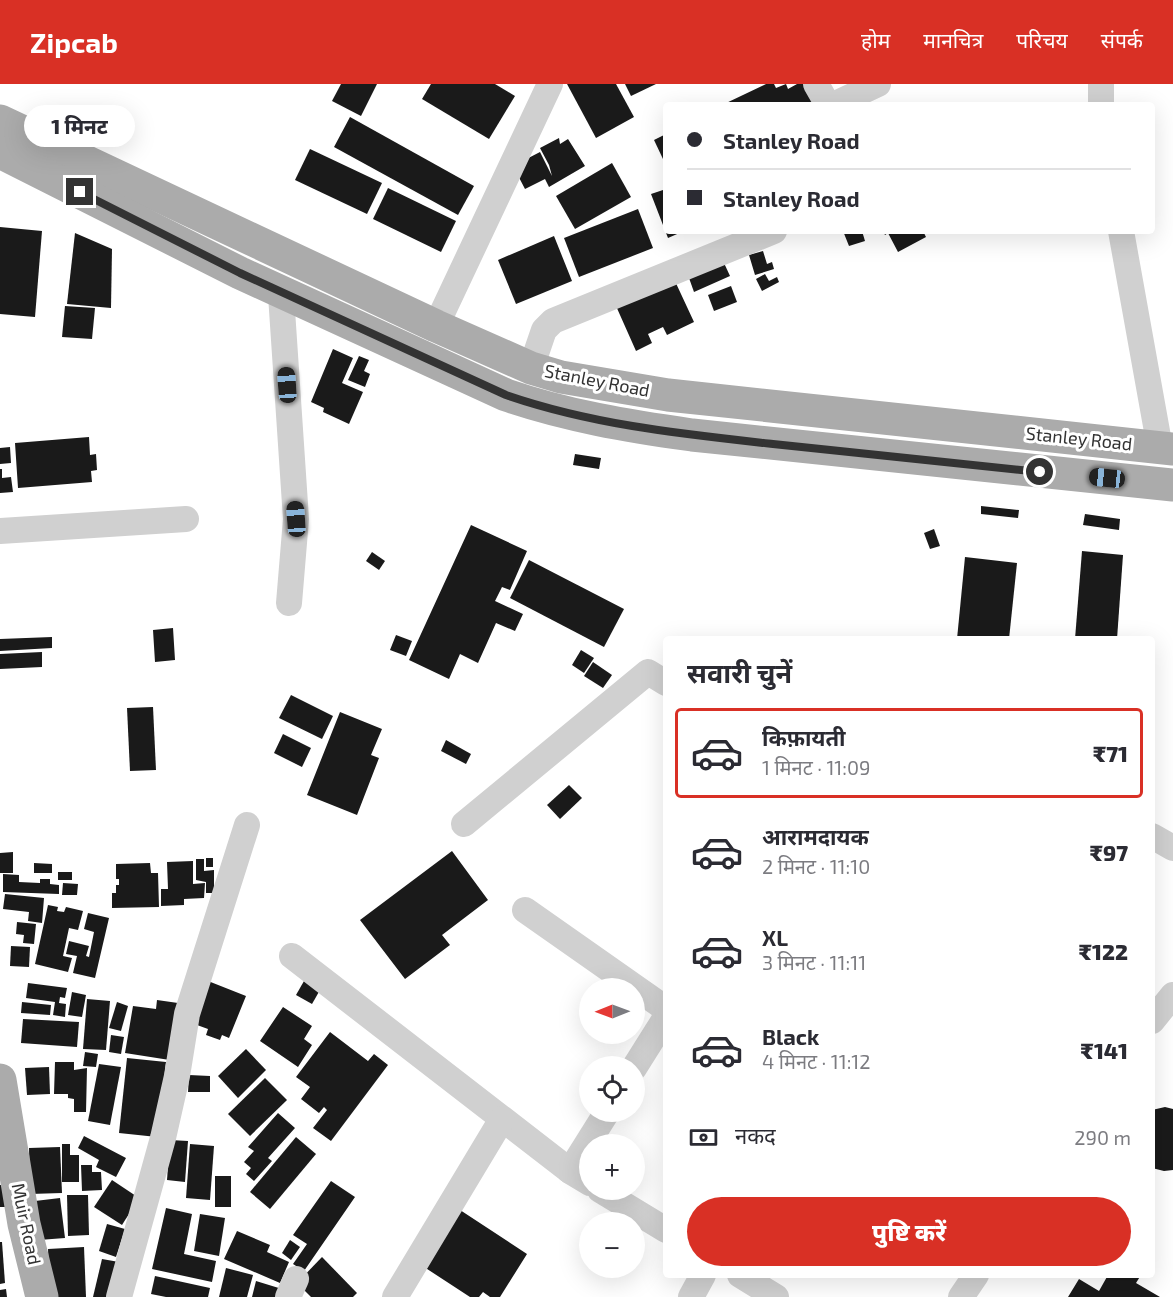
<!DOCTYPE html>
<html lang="hi">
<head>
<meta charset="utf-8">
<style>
	body { margin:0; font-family:"Exo 2","Noto Sans Devanagari",sans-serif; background:#f2f2f3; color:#2b2b33; height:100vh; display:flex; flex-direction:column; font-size:22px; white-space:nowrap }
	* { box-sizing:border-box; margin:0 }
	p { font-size:20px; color:#7c7c81 }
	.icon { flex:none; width:33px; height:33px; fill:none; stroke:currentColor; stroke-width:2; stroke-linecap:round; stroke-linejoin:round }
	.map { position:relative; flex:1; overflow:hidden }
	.panel { position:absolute; left:663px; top:552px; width:492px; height:642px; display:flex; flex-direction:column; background:#fff; border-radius:6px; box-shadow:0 6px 24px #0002 }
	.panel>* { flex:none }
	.hud { position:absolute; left:663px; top:18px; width:492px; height:132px; border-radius:6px; box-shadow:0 6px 24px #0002; display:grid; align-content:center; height:132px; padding:0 24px; background:#fff }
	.needle { width:39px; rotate:269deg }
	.controls { position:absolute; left:579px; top:894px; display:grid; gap:12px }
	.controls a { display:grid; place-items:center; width:66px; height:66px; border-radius:50%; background:#fff; box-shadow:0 6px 24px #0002; font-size:30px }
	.end { position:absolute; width:27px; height:27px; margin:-14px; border:8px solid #333; background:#fff; box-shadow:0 0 0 3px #fff }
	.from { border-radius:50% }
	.bubble { position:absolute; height:42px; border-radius:21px; background:#fff; box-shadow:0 6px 24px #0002; font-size:20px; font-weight:800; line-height:42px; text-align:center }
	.car { position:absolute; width:18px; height:36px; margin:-18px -9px; border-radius:8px; box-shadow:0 0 4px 2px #0007; background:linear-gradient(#222 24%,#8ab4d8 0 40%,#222 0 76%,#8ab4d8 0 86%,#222 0) }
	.hud b { display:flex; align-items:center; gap:21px; height:57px; font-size:22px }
	.hud b+b { border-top:2px solid #e1e1e2 }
	.hud i { width:15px; height:15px; background:#2b2b33 }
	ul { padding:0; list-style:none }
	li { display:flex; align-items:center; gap:18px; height:90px; margin:0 12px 9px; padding:0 12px; border:3px solid transparent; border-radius:6px }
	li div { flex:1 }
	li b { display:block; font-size:22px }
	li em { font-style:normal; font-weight:800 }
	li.current { border-color:#d93025 }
	li>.icon { width:54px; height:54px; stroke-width:1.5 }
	h2 { padding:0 24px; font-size:27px; line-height:72px }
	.pay { display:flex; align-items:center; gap:15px; height:66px; padding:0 24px; font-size:22px }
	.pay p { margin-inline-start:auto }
	.cta { display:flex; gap:12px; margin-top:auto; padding:12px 24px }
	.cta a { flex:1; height:69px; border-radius:36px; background:#d93025; color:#fff; font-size:24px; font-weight:800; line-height:69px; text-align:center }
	header { display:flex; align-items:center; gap:36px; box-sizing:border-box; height:84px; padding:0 30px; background:#d93025; color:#fff }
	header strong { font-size:28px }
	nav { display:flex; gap:33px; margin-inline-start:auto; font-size:21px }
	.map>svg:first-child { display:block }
</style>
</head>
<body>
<header>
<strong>Zipcab</strong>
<nav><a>होम</a><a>मानचित्र</a><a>परिचय</a><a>संपर्क</a></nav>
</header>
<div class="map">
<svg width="1173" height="1213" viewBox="0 0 1173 1213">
	<rect width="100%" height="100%" fill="#fff"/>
	<g fill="#1a1a1a">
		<path d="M341,0H377L361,32L332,17Z"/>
		<path d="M431,0H495L515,12L489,55L422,15Z"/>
		<path d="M567,0H616L634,33L596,54Z"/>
		<path d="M625,0H656L631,12Z"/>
		<path d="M766,0H774L776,4L786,0L788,5L797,0H808L817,18L811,21H722Z"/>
		<path d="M350,33L474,102L458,131L334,63Z"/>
		<path d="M666,50V74L663,75L654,56Z"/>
		<path d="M559,54L560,60L568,55L585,82L549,103L545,95L525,105L513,82L540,68L552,92L549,81L540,64Z"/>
		<path d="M310,65L382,99L367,130L295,96Z"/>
		<path d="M612,79L631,113L575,145L556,112Z"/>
		<path d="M388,104L456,137L441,168L373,135Z"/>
		<path d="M666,105V147H684L668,154L651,110Z"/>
		<path d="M638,125L653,164L579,193L564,154Z"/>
		<path d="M0,143L42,147L35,233L0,230Z"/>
		<path d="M843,147H862L865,157L849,162Z"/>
		<path d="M883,147H923L926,153L898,168L888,149L885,151Z"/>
		<path d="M75,149L112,165L111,224L67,220Z"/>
		<path d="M554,152L572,197L516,220L498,176Z"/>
		<path d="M763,167L767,180L772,178L774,185L755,191L749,171Z"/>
		<path d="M724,179L730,192L694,208L689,194Z"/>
		<path d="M765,190L769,197L777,193L779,198L762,207L756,195Z"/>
		<path d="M674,195L694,238L667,251L663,243L648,250L652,259L636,267L616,222Z"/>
		<path d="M731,202L737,218L714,227L708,211Z"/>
		<path d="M65,222L95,224L92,255L62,253Z"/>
		<path d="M333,265L353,274L342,299L363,308L349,340L323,328L324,324L311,318Z"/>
		<path d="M359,272L369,276L364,287L370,290L365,303L348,296Z"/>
		<path d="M89,353L90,371L96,370L97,386L91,387L92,398L18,404L15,359Z"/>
		<path d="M10,363L11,379L0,380V364Z"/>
		<path d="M575,370L601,374L599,385L573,381Z"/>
		<path d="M0,385H2V394L11,393L13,408L0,409Z"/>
		<path d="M981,422L1019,426L1018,434L981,430Z"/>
		<path d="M1085,430L1120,435L1119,446L1083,441Z"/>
		<path d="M471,441L527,467L510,506L502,503L495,517L523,530L515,547L496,539L478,579L460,570L449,595L409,576Z"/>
		<path d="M934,445L940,462L930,465L924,449Z"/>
		<path d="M1082,467L1123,471L1117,555H1075Z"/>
		<path d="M372,468L385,477L379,486L366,477Z"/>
		<path d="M965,473L1017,479L1009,555H957Z"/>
		<path d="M529,476L624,525L604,563L510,514Z"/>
		<path d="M173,544L175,576L155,578L153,546Z"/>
		<path d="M396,551L412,557L406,572L390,566Z"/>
		<path d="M52,553V564L0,567V555Z"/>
		<path d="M581,566L594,574L584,589L572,581Z"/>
		<path d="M42,568V583L0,585V570Z"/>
		<path d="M593,578L612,591L603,604L584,592Z"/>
		<path d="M291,611L333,632L322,655L279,634Z"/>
		<path d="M153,623L156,686L130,687L127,624Z"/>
		<path d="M340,628L382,645L371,671L379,674L357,731L307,711Z"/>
		<path d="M283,650L311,664L302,683L274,669Z"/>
		<path d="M446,656L471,670L466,680L441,667Z"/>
		<path d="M569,701L582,714L560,735L547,721Z"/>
		<path d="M452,767L488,816L442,851L450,861L405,895L360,836Z"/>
		<path d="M13,768V789H0V769Z"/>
		<rect x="206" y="774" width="7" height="9"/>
		<path d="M196,775H204V787L214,786V809H206V798L196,796Z"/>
		<path d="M193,777V800L205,799L204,814L184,815V821L161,822V805H168L167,778Z"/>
		<path d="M34,779L52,780V789H34Z"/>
		<path d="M150,779L151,789H158L159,823L112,824V809H116V801H119V795H116V780Z"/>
		<rect x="58" y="788" width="14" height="8"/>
		<path d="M3,790L19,791V798L40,799V795H50V800L59,801V810L3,808Z"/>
		<path d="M63,799L78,800L77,811H62Z"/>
		<path d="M5,810L44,814L42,839L28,837L29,828L3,825Z"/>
		<path d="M48,821L58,823L57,827L64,828L66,823L83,827L78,846L69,844L63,872L72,874L68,888L35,880Z"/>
		<path d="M88,829L109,834L95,894L73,889L77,872L66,870L69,857L89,862L86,872L89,873L94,848L84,845Z"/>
		<path d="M17,838L36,840L34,860L23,859L24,851L16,850Z"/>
		<path d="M11,862L30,863L29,883L10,882Z"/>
		<path d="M308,890L324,899L312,920L296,911Z"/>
		<path d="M203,895L246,912L229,954L222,951L220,956L206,951L208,945L186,937Z"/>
		<path d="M28,899L67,904L65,914L60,913L59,919L66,920L65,933L53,931L55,918L26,914Z"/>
		<path d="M72,908L86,911L82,933L68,931Z"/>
		<path d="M87,915L110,917L106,966L83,965Z"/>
		<path d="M157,916L185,920L176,977L125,969L133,922L156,925Z"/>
		<path d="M22,918L51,921L50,931L21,929Z"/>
		<path d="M117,918L128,922L121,947L109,944Z"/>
		<path d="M283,923L312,942L304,955L312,961L298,983L260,957Z"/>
		<path d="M23,935L79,938L77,963L21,959Z"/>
		<path d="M330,948L368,977L374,970L388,981L331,1057L313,1044L327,1026L324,1023L319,1029L301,1015L310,1003L296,993Z"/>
		<path d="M111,951L124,953L121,970L109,968Z"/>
		<path d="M246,965L266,986L238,1014L218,992Z"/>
		<path d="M85,968L98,970L96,983L83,982Z"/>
		<path d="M127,974L166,978L157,1053L119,1049Z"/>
		<path d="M55,978H74V986L87,984L86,1028H74V1015L68,1014V1010H54Z"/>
		<path d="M99,980L121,983L110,1041L88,1037Z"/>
		<path d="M49,983L50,1010L27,1011L25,984Z"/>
		<path d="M189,991L210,992V1008H188Z"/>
		<path d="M265,994L287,1016L250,1052L228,1030Z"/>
		<path d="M1165,1023L1173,1025V1086L1164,1087L1152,1084V1026Z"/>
		<path d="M278,1029L295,1044L268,1074L272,1077L254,1097L246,1090L251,1084L244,1078L254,1067L248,1063Z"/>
		<path d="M84,1052L126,1074L116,1093L96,1083L99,1076L78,1064Z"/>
		<path d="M296,1053L316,1070L270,1125L250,1108Z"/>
		<path d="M170,1056L188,1057L185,1098L167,1096Z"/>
		<path d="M62,1060H70V1071H79V1098H62Z"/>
		<path d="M190,1060L214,1062L210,1116L186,1114Z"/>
		<path d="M60,1063L62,1109L30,1110L29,1064Z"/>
		<path d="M81,1081H92V1088H101L102,1106L82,1107Z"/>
		<rect x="215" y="1092" width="16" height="31"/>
		<path d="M112,1096L139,1114L122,1141L94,1123Z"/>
		<path d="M331,1097L355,1113L304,1187L293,1180L307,1160L293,1151Z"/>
		<rect x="0" y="1101" width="6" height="22"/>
		<path d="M67,1111H88L89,1151L68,1152Z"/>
		<path d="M60,1114L65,1154L39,1156L35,1117Z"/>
		<path d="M166,1124L192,1130L184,1170L216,1177L212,1198L152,1185Z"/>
		<path d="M457,1124L527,1170L500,1213H490L483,1208L479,1213H470L421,1181Z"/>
		<path d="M200,1130L225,1134L219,1172L194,1167Z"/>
		<path d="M107,1140L125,1145L116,1173L99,1167Z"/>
		<path d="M237,1147L270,1161L267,1168L289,1178L280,1199L224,1175Z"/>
		<path d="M290,1156L300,1163L291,1176L282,1169Z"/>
		<path d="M0,1158H2L5,1199L0,1200Z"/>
		<path d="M84,1163L86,1213H50L48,1165Z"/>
		<path d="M322,1173L357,1209L353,1213H311L297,1199Z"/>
		<path d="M102,1175L119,1178L111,1213H93Z"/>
		<path d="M226,1184L253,1191L247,1213H219Z"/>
		<path d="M1108,1191H1141L1136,1199L1160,1213H1068L1079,1195L1099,1207Z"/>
		<path d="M155,1192L210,1204L208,1213H166L151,1210Z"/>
		<path d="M256,1197L282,1205L279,1213H252Z"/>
		<path d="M6,1205L7,1213H0V1206Z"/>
	</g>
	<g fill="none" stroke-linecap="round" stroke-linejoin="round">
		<g stroke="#d0d0d0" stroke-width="26">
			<path d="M816,0L828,21"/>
			<path d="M1101,0V21"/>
			<path d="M833,21L878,0"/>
			<path d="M1121,147L1160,364"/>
			<path d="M279,207L281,211L296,435L289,519"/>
			<path d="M436,242L550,0"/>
			<path d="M531,284L544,246L553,237L774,147"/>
			<path d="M0,447L186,435"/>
			<path d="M464,740L648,588L666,599"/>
			<path d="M1152,752L1173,764"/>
			<path d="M525,826L666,925"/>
			<path d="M292,872L570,1087L590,1099"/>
			<path d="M1152,937L1173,911"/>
			<path d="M634,984L666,933"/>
			<path d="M570,1087L607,1028"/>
			<path d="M600,1106L666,1146"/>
			<path d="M740,1191L776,1213"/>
			<path d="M119,1213L163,1054L177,992L187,930L247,741"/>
			<path d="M288,1213L296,1195"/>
			<path d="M395,1213L502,1035"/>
			<path d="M691,1213L703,1191"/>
			<path d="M961,1213L976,1191"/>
		</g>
		<g stroke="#ababab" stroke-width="33">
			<path d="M0,37L436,242L531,284L561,293L668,311L1173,365"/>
			<path d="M0,68L240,189L506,311C567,332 628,342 692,351L1173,401"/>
			<path d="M0,996L24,1140L42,1213"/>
		</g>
	</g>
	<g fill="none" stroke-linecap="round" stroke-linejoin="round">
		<path stroke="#333" stroke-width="8" d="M80,108L240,189L506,311C593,341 683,350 773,360C862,369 951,379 1040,388"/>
	</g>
	<g text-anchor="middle" stroke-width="6" stroke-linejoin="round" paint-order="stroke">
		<g font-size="18" fill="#333" stroke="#fff">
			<text transform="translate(597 297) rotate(11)" y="6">Stanley Road</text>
			<text transform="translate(1079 355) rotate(6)" y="6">Stanley Road</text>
			<text transform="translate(26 1140) rotate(78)" y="6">Muir Road</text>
		</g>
	</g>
</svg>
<div class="controls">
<a><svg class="needle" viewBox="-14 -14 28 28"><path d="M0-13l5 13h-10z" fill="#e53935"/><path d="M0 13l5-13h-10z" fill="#7c7c81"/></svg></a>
<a><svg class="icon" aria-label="locate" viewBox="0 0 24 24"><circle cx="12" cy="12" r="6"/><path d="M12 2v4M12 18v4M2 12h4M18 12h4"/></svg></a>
<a>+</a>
<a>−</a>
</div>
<i class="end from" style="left:1040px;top:388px"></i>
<i class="end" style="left:80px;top:108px"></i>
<div class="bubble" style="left:24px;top:21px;width:111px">1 मिनट</div>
<i class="car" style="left:287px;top:301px;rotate:356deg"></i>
<i class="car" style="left:1107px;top:394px;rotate:276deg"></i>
<i class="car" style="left:296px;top:435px;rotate:356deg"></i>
<div class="hud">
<b><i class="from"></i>Stanley Road</b>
<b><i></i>Stanley Road</b>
</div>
<section class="panel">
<h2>सवारी चुनें</h2>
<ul>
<li class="current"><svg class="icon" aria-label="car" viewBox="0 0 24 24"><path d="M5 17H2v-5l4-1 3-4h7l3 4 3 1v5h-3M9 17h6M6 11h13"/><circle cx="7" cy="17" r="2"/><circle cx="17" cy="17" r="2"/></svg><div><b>किफ़ायती</b><p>1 मिनट · 11:09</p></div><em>₹71</em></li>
<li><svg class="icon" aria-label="car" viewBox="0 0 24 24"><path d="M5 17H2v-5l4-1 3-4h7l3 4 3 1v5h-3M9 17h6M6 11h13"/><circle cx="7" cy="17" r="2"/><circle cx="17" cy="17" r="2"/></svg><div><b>आरामदायक</b><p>2 मिनट · 11:10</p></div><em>₹97</em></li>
<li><svg class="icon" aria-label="car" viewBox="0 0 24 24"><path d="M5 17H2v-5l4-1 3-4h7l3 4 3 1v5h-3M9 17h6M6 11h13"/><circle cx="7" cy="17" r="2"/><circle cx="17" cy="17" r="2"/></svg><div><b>XL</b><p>3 मिनट · 11:11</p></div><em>₹122</em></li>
<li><svg class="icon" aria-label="car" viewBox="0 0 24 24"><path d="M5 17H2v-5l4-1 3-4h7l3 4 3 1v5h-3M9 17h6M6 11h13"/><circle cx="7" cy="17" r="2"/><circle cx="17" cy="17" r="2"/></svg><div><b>Black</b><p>4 मिनट · 11:12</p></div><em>₹141</em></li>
</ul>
<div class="pay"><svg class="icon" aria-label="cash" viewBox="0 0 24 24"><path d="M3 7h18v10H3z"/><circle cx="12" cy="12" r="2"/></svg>नकद<p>290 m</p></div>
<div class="cta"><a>पुष्टि करें</a></div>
</section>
</div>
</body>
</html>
